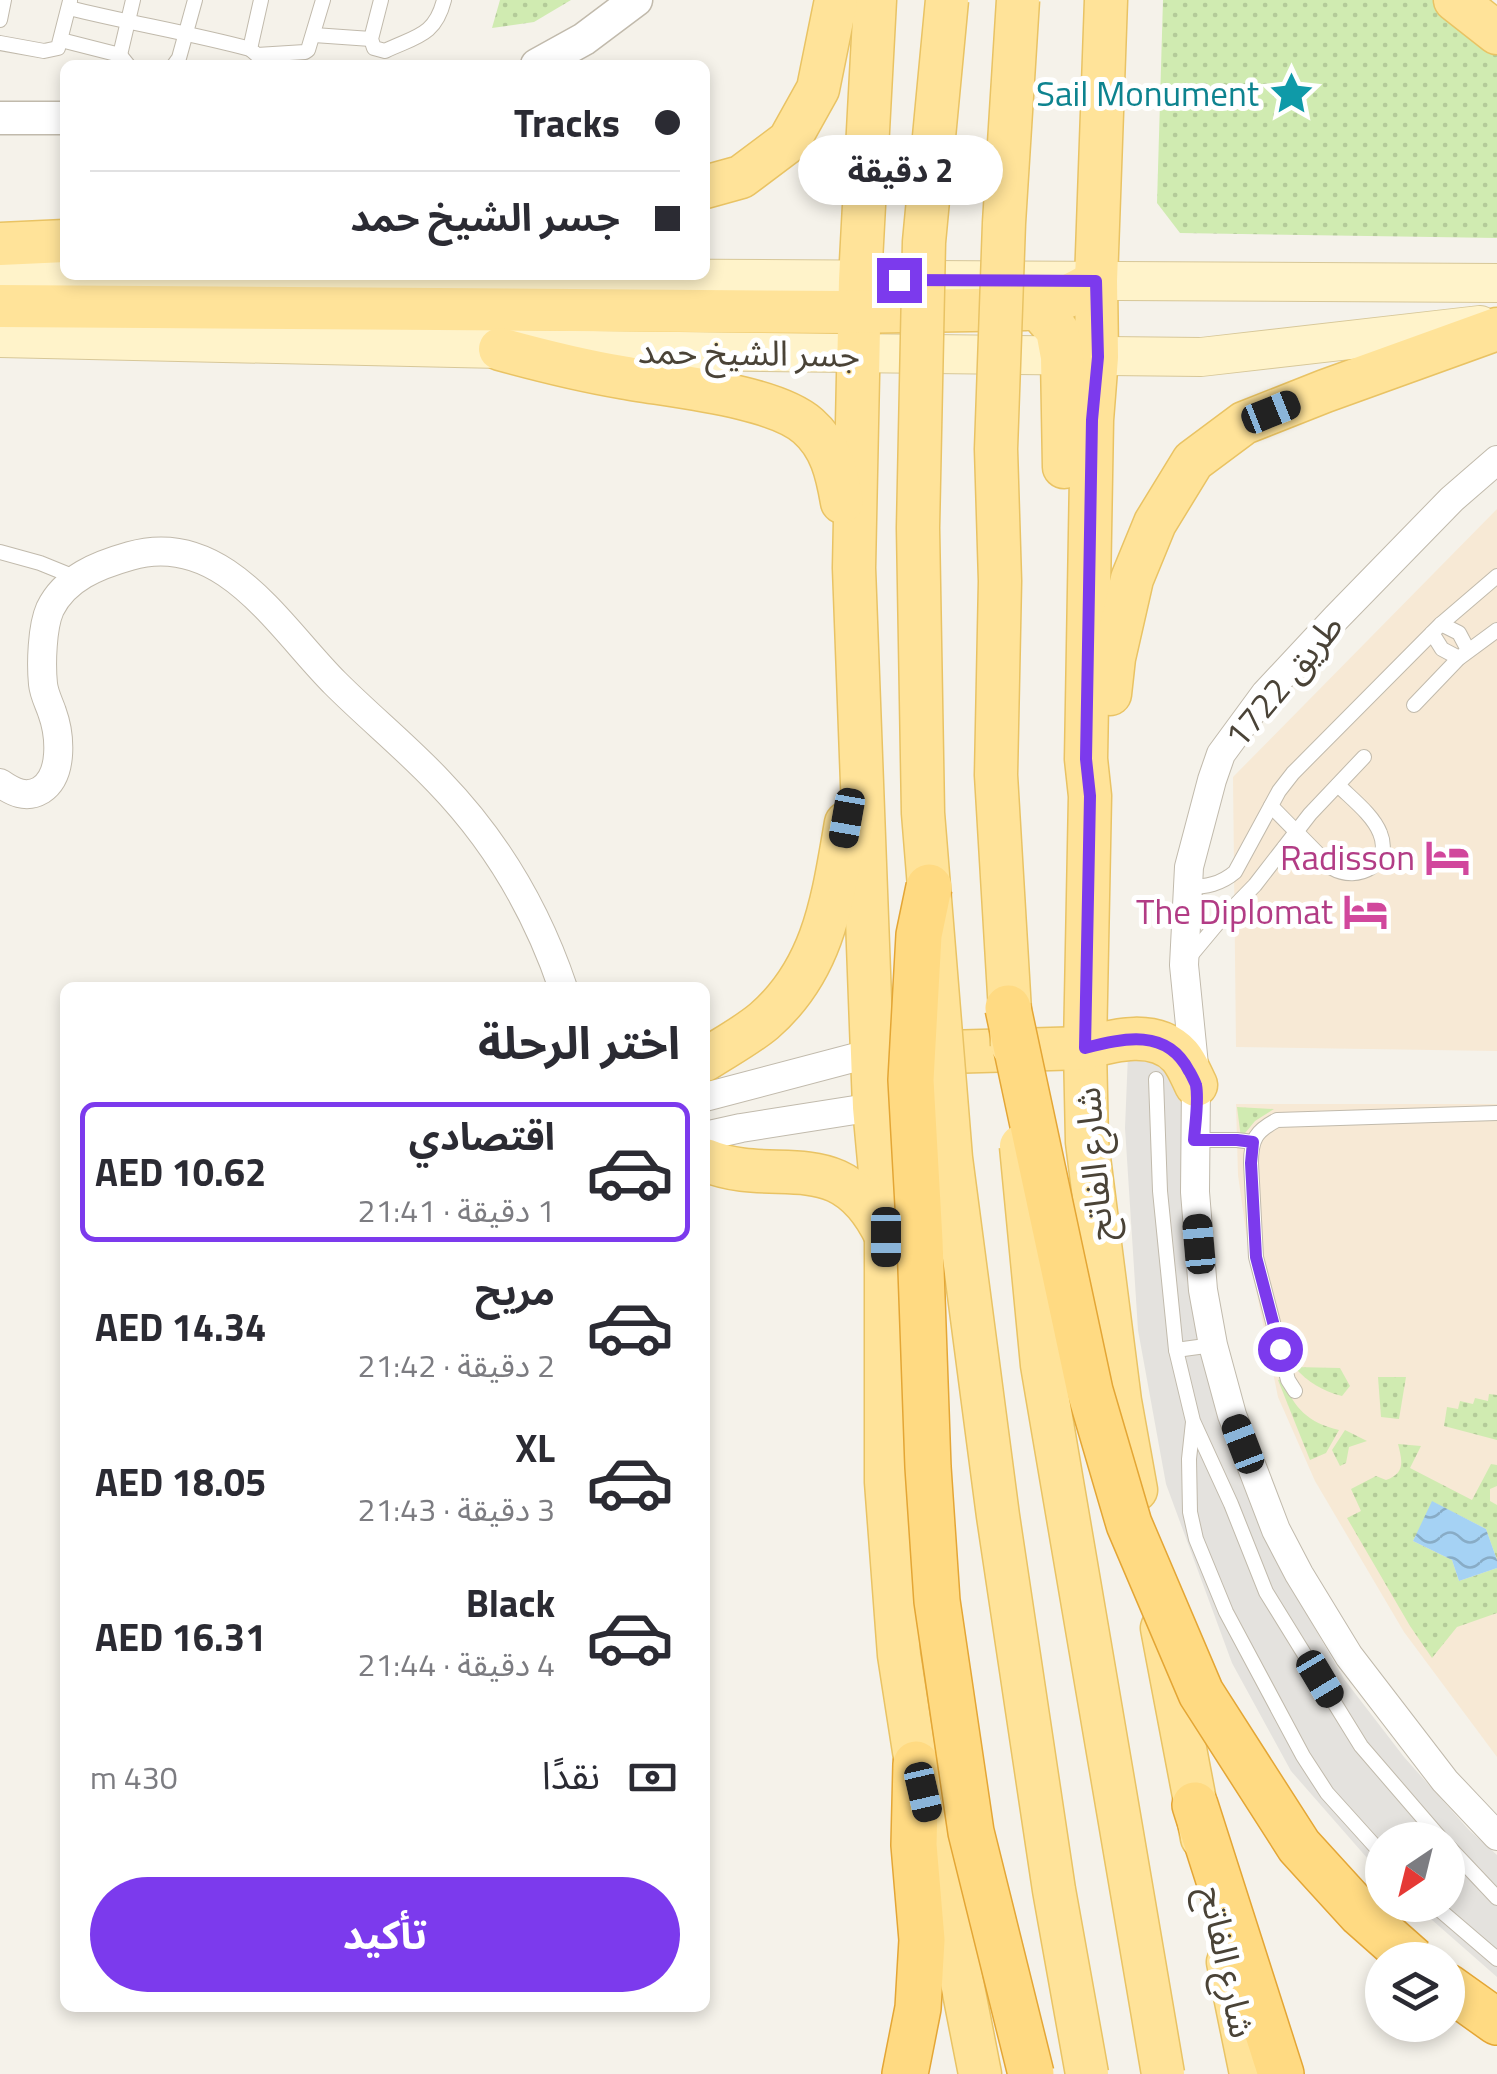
<!DOCTYPE html>
<html lang="ar">
<head>
<meta charset="utf-8">
<style>
	body { margin:0; font-family:"Titillium Web","Noto Sans Arabic",sans-serif; background:#f2f2f3; color:#2b2b33; direction:rtl; height:100vh; display:flex; flex-direction:column; font-size:38px; white-space:nowrap }
	* { box-sizing:border-box; margin:0 }
	p { font-size:32px; color:#7c7c81 }
	.icon { flex:none; width:55px; height:55px; fill:none; stroke:currentColor; stroke-width:2; stroke-linecap:round; stroke-linejoin:round }
	.map { position:relative; flex:1; overflow:hidden; direction:ltr }
	.side { position:absolute; left:60px; top:982px; width:650px; height:1030px; display:flex; flex-direction:column; background:#fff; border-radius:15px; box-shadow:0 5px 15px #0003; direction:rtl }
	.side>* { flex:none }
	.hud { position:absolute; left:60px; top:60px; width:650px; height:220px; border-radius:15px; box-shadow:0 5px 15px #0003; direction:rtl; display:grid; align-content:center; height:220px; padding:0 30px; background:#fff }
	.needle { width:65px; rotate:215deg }
	.buttons { position:absolute; left:1365px; top:1822px; display:grid; gap:20px }
	.buttons a { display:grid; place-items:center; width:100px; height:100px; border-radius:50%; background:#fff; box-shadow:0 5px 15px #0003; font-size:50px }
	.end { position:absolute; width:45px; height:45px; margin:-22px; border:12px solid #7c3aed; background:#fff; box-shadow:0 0 0 5px #fff }
	.from { border-radius:50% }
	.bubble { position:absolute; height:70px; border-radius:35px; background:#fff; box-shadow:0 5px 15px #0003; font-size:32px; font-weight:700; line-height:70px; text-align:center; direction:rtl }
	.car { position:absolute; width:30px; height:60px; margin:-30px -15px; border-radius:12px; box-shadow:0 0 8px 2px #0007; background:linear-gradient(#222 24%,#8ab4d8 0 40%,#222 0 76%,#8ab4d8 0 86%,#222 0) }
	.hud b { display:flex; align-items:center; gap:35px; height:95px; font-size:38px }
	.hud b+b { border-top:2px solid #e1e1e2 }
	.hud i { width:25px; height:25px; background:#2b2b33 }
	ul { padding:0; list-style:none }
	li { display:flex; align-items:center; gap:30px; height:140px; margin:0 20px 15px; padding:0 10px; border:5px solid transparent; border-radius:15px }
	li div { flex:1 }
	li b { display:block; font-size:38px }
	li em { font-style:normal; font-weight:700 }
	li.active { border-color:#7c3aed }
	li>.icon { width:90px; height:90px; stroke-width:1.5 }
	h2 { padding:0 30px; font-size:45px; line-height:120px }
	.pay { display:flex; align-items:center; gap:25px; height:110px; padding:0 30px; font-size:38px }
	.pay p { margin-inline-start:auto }
	.button { display:flex; gap:20px; margin-top:auto; padding:20px 30px }
	.button a { flex:1; height:115px; border-radius:60px; background:#7c3aed; color:#fff; font-size:40px; font-weight:700; line-height:115px; text-align:center }
	.map>svg:first-child { display:block }
</style>
</head>
<body>
<div class="map">
<svg width="1497" height="2074" viewBox="0 0 1497 2074">
	<defs>
		<pattern id="grass-dots" width="8" height="8" patternUnits="userSpaceOnUse" patternTransform="scale(2.5)"><rect width="8" height="8" fill="#d0ebb1"/><path d="M2 2h.1M6 6h.1" fill="none" stroke="#b4cb99" stroke-width="1.8" stroke-linecap="round"/></pattern>
		<pattern id="water-waves" width="16" height="10" patternUnits="userSpaceOnUse" patternTransform="scale(2.5)"><rect width="16" height="10" fill="#a5d2f4"/><path d="M0 5q4-4 8 0t8 0" fill="none" stroke="#88acc6"/></pattern>
	</defs>
	<rect width="100%" height="100%" fill="#f5f2ea"/>
	<g fill="#f7e9d5">
		<path d="M1497,509V1051L1236,1047L1233,777Z"/>
		<path d="M1236,1104H1497V1757L1404,1632L1315,1481L1278,1397L1250,1260L1238,1175Z"/>
	</g>
	<g fill="url(#grass-dots)">
		<path d="M500,0H571L534,22L492,28Z"/>
		<path d="M1163,0H1435L1497,47V238L1180,233L1157,203Z"/>
		<path d="M1237,1107L1274,1109L1255,1121L1241,1138Z"/>
		<path d="M1294,1367L1340,1368L1350,1386L1342,1396C1322,1391 1308,1382 1294,1367Z"/>
		<path d="M1378,1377H1406L1399,1419L1381,1417Z"/>
		<path d="M1282,1379C1295,1409 1307,1422 1339,1430L1326,1453L1310,1460L1278,1380Z"/>
		<path d="M1489,1394L1497,1395V1440L1444,1426L1447,1407L1458,1409L1460,1401L1473,1404L1475,1398L1488,1401Z"/>
		<path d="M1345,1430L1367,1441L1349,1447L1346,1463L1340,1466L1332,1450Z"/>
		<path d="M1398,1444L1421,1446L1410,1468L1472,1500L1491,1464L1497,1465V1486L1490,1489V1501L1497,1505V1560L1486,1529L1433,1502L1413,1541L1452,1560L1459,1581L1497,1568V1613L1457,1627L1432,1658L1410,1626L1347,1518L1361,1511L1351,1489L1376,1476L1386,1480C1406,1473 1402,1460 1398,1444Z"/>
	</g>
	<path fill="#e4e2de" d="M1128,1054H1159L1182,1092L1183,1199L1194,1295L1224,1434L1284,1575L1344,1679L1404,1757L1469,1830L1497,1855V1977L1415,1905H1448V1840H1382V1875L1291,1771L1232,1663L1166,1484L1138,1330L1125,1128Z"/>
	<path fill="url(#water-waves)" d="M1432,1501L1486,1529L1497,1560V1568L1459,1581L1452,1560L1413,1541Z"/>
	<g fill="none" stroke-linecap="round" stroke-linejoin="round">
		<defs>
			<g id="service">
				<path d="M261,0L250,49L257,55L305,52L308,50L323,0"/>
				<path d="M381,0L371,39L374,48L385,51C416,36 435,36 444,0"/>
				<path d="M69,8C129,23 190,33 250,49"/>
				<path d="M0,20L4,0"/>
				<path d="M314,35L371,39"/>
				<path d="M61,40L120,55L128,65"/>
				<path d="M0,43L44,51L58,48L70,1"/>
				<path d="M120,55L133,0"/>
				<path d="M174,65L179,58L195,0"/>
				<path d="M0,552L40,563L77,578"/>
				<path d="M1441,624L1459,633L1468,650"/>
				<path d="M1432,633L1442,649L1459,658"/>
				<path d="M1414,705L1459,658L1497,630"/>
				<path d="M1271,806L1332,868C1358,883 1393,864 1380,833C1373,815 1352,799 1338,785"/>
				<path d="M1188,887C1206,887 1221,884 1235,872L1279,791L1293,773L1441,624L1497,576"/>
				<path d="M1187,960L1217,924L1255,885L1310,814L1364,757"/>
				<path d="M1156,1079L1160,1191L1176,1350L1193,1421L1231,1504L1266,1592L1361,1746L1442,1840"/>
				<path d="M1194,1140H1237L1253,1142"/>
				<path d="M1176,1350L1213,1345"/>
				<path d="M1295,1391L1288,1380L1256,1257L1251,1163C1251,1139 1256,1131 1277,1120L1497,1113"/>
				<path d="M1193,1422L1189,1459L1190,1512L1196,1539L1226,1612L1303,1756L1327,1793L1382,1854"/>
				<path d="M1448,1846L1497,1898"/>
				<path d="M1434,1905L1497,1959"/>
			</g>
			<g id="minor">
				<path d="M1497,460L1452,499L1336,618L1265,694L1221,754L1212,780L1189,867L1184,965L1196,1085L1195,1192L1203,1290L1213,1345L1232,1415L1276,1530L1299,1574L1349,1656L1445,1781L1497,1836"/>
				<path d="M0,783C13,792 26,799 41,790C64,775 60,734 52,712C49,703 44,694 43,684C41,664 42,627 50,609C65,578 98,565 130,556C223,529 279,627 335,683C369,717 406,747 439,782C495,840 537,911 563,988"/>
				<path d="M705,1097L872,1053"/>
				<path d="M705,1136L741,1128L874,1107"/>
			</g>
			<g id="tertiary">
				<path d="M537,65L584,39L636,0"/>
				<path d="M0,118H65"/>
			</g>
			<g id="secondary">
				<path d="M0,275L1497,283"/>
				<path d="M0,338L500,349L1201,357L1480,325"/>
			</g>
			<g id="primary">
				<path d="M875,0L860,280L854,568L874,1107L886,1237V1482L899,1655L916,1764L936,1850L980,2074"/>
				<path d="M1106,0L1096,281L1097,357L1092,420L1086,759L1090,796L1085,1048L1087,1142L1120,1401L1136,1490"/>
				<path d="M1455,0L1497,33"/>
				<path d="M705,187L741,177L789,141L818,89L836,0"/>
				<path d="M0,244L65,241"/>
				<path d="M1018,297L1037,307L1057,330L1062,357L1064,467"/>
				<path d="M0,306L845,312L1026,309C1053,304 1073,295 1096,281"/>
				<path d="M500,349C540,360 580,370 621,377C669,386 773,395 808,426C831,446 837,473 842,502"/>
				<path d="M1110,694L1114,658L1132,579L1155,523L1193,461L1244,423L1325,391L1497,329"/>
				<path d="M705,1060C725,1047 746,1036 764,1021C825,968 833,897 846,823"/>
				<path d="M906,1063L945,1052L1085,1048C1114,1040 1156,1029 1180,1056C1187,1064 1191,1075 1196,1085"/>
				<path d="M705,1160C777,1190 840,1140 886,1236"/>
				<path d="M1162,1628L1202,1838"/>
				<path d="M1228,1962L1251,2074"/>
			</g>
			<g id="trunk">
				<path d="M1195,1805L1281,2074"/>
				<path d="M1448,1987L1497,2022"/>
				<path d="M905,2074L918,2008L922,1940L914,1845L916,1764"/>
			</g>
		</defs>
		<use href="#service" stroke="#c1baac" stroke-width="16"/>
		<use href="#minor" stroke="#c1baac" stroke-width="30"/>
		<use href="#tertiary" stroke="#c1baac" stroke-width="35"/>
		<use href="#secondary" stroke="#d7c798" stroke-width="40"/>
		<use href="#primary" stroke="#e9c364" stroke-width="45"/>
		<use href="#trunk" stroke="#e4a635" stroke-width="48"/>
		<use href="#service" stroke="#fff" stroke-width="14"/>
		<use href="#minor" stroke="#fff" stroke-width="28"/>
		<use href="#tertiary" stroke="#fff" stroke-width="32"/>
		<use href="#secondary" stroke="#fff3ca" stroke-width="38"/>
		<use href="#primary" stroke="#ffe399" stroke-width="42"/>
		<use href="#trunk" stroke="#ffda82" stroke-width="45"/>
		<defs>
			<g id="primary-bridge">
				<path d="M947,0L924,242L918,528L923,813L951,1158L998,1516L1054,1890L1087,2074"/>
				<path d="M1012,1045L996,775L1000,581L996,449L1004,223L1018,0"/>
				<path d="M1021,1146L1042,1365L1163,2074"/>
			</g>
			<g id="trunk-bridge">
				<path d="M929,887L919,935L911,1080L920,1241L928,1467L937,1601L971,1832L1031,2074"/>
				<path d="M1008,1008L1090,1391L1129,1524L1201,1693L1299,1846L1361,1914L1413,1960"/>
			</g>
		</defs>
		<use href="#primary-bridge" stroke="#e9c364" stroke-width="45" stroke-linecap="butt"/>
		<use href="#trunk-bridge" stroke="#e4a635" stroke-width="48" stroke-linecap="butt"/>
		<use href="#primary-bridge" stroke="#ffe399" stroke-width="42"/>
		<use href="#trunk-bridge" stroke="#ffda82" stroke-width="45"/>
	</g>
	<g fill="none" stroke-linecap="round" stroke-linejoin="round">
		<path stroke="#7c3aed" stroke-width="12" d="M899,280L1096,281L1098,357L1092,420L1086,759L1090,796L1085,1048C1124,1038 1167,1028 1189,1071C1190,1072 1196,1084 1196,1085C1199,1100 1195,1125 1194,1140H1237L1253,1142L1251,1163L1256,1257L1280,1349"/>
	</g>
	<defs>
		<symbol id="sight-bare" viewBox="-9 -9 18 18"><path d="M0-6L1.8-2.2L6-1.7L2.9 1.2L3.7 5.4L0 3.3L-3.7 5.4L-2.9 1.2L-6-1.7L-1.8-2.2Z" fill="#0f9aa8" stroke="#fff" stroke-width="2.5" paint-order="stroke"/></symbol>
		<symbol id="hotel-bare" viewBox="-9 -9 18 18"><path d="M-6-4.5h1.5V1H6V5H4.5V3h-9V5H-6ZM-4 0a1.8 1.8 0 1 1 3.6 0ZM.5 0V-2.5h3Q6-2.5 6 0Z" fill="#d1479c" stroke="#fff" stroke-width="2.5" paint-order="stroke"/></symbol>
	</defs>
	<g fill-rule="evenodd">
		<use href="#sight-bare" x="1260" y="62" width="63" height="63"/>
		<use href="#hotel-bare" x="1416" y="826" width="63" height="63"/>
		<use href="#hotel-bare" x="1334" y="880" width="63" height="63"/>
	</g>
	<g text-anchor="middle" stroke-width="10" stroke-linejoin="round" paint-order="stroke">
		<g font-size="35" fill="#0d838f" stroke="#fff" text-anchor="end">
			<text x="1259" y="106">Sail Monument</text>
		</g>
		<g font-size="35" fill="#4a4337" stroke="#fff">
			<text transform="translate(749 353) rotate(1)" y="12">جسر الشيخ حمد</text>
			<text transform="translate(1284 681) rotate(-50)" y="12">طريق 1722</text>
			<text transform="translate(1094 1164) rotate(-95)" y="12">شارع الفاتح</text>
			<text transform="translate(1227 1962) rotate(78)" y="12">شارع الفاتح</text>
		</g>
		<g font-size="35" fill="#b23c85" stroke="#fff" text-anchor="end">
			<text x="1415" y="870">Radisson</text>
			<text x="1333" y="924">The Diplomat</text>
		</g>
	</g>
</svg>
<div class="buttons">
<a><svg class="needle" viewBox="-14 -14 28 28"><path d="M0-13l5 13h-10z" fill="#e53935"/><path d="M0 13l5-13h-10z" fill="#7c7c81"/></svg></a>
<a><svg class="icon" aria-label="layers" viewBox="0 0 24 24"><path d="M12 4l9 5-9 5-9-5zM3 14l9 5 9-5"/></svg></a>
</div>
<i class="end from" style="left:1280px;top:1349px"></i>
<i class="end" style="left:899px;top:280px"></i>
<div class="bubble" style="left:798px;top:135px;width:205px">2 دقيقة</div>
<i class="car" style="left:1271px;top:412px;rotate:68deg"></i>
<i class="car" style="left:847px;top:818px;rotate:190deg"></i>
<i class="car" style="left:886px;top:1237px;rotate:180deg"></i>
<i class="car" style="left:1199px;top:1244px;rotate:355deg"></i>
<i class="car" style="left:1243px;top:1444px;rotate:339deg"></i>
<i class="car" style="left:1320px;top:1679px;rotate:149deg"></i>
<i class="car" style="left:923px;top:1792px;rotate:167deg"></i>
<div class="hud">
<b><i class="from"></i>Tracks</b>
<b><i></i>جسر الشيخ حمد</b>
</div>
<section class="side">
<h2>اختر الرحلة</h2>
<ul>
<li class="active"><svg class="icon" aria-label="car" viewBox="0 0 24 24"><path d="M5 17H2v-5l4-1 3-4h7l3 4 3 1v5h-3M9 17h6M6 11h13"/><circle cx="7" cy="17" r="2"/><circle cx="17" cy="17" r="2"/></svg><div><b>اقتصادي</b><p>1 دقيقة · 21:41</p></div><em>AED 10.62</em></li>
<li><svg class="icon" aria-label="car" viewBox="0 0 24 24"><path d="M5 17H2v-5l4-1 3-4h7l3 4 3 1v5h-3M9 17h6M6 11h13"/><circle cx="7" cy="17" r="2"/><circle cx="17" cy="17" r="2"/></svg><div><b>مريح</b><p>2 دقيقة · 21:42</p></div><em>AED 14.34</em></li>
<li><svg class="icon" aria-label="car" viewBox="0 0 24 24"><path d="M5 17H2v-5l4-1 3-4h7l3 4 3 1v5h-3M9 17h6M6 11h13"/><circle cx="7" cy="17" r="2"/><circle cx="17" cy="17" r="2"/></svg><div><b>XL</b><p>3 دقيقة · 21:43</p></div><em>AED 18.05</em></li>
<li><svg class="icon" aria-label="car" viewBox="0 0 24 24"><path d="M5 17H2v-5l4-1 3-4h7l3 4 3 1v5h-3M9 17h6M6 11h13"/><circle cx="7" cy="17" r="2"/><circle cx="17" cy="17" r="2"/></svg><div><b>Black</b><p>4 دقيقة · 21:44</p></div><em>AED 16.31</em></li>
</ul>
<div class="pay"><svg class="icon" aria-label="cash" viewBox="0 0 24 24"><path d="M3 7h18v10H3z"/><circle cx="12" cy="12" r="2"/></svg>نقدًا<p>430 m</p></div>
<div class="button"><a>تأكيد</a></div>
</section>
</div>
</body>
</html>
